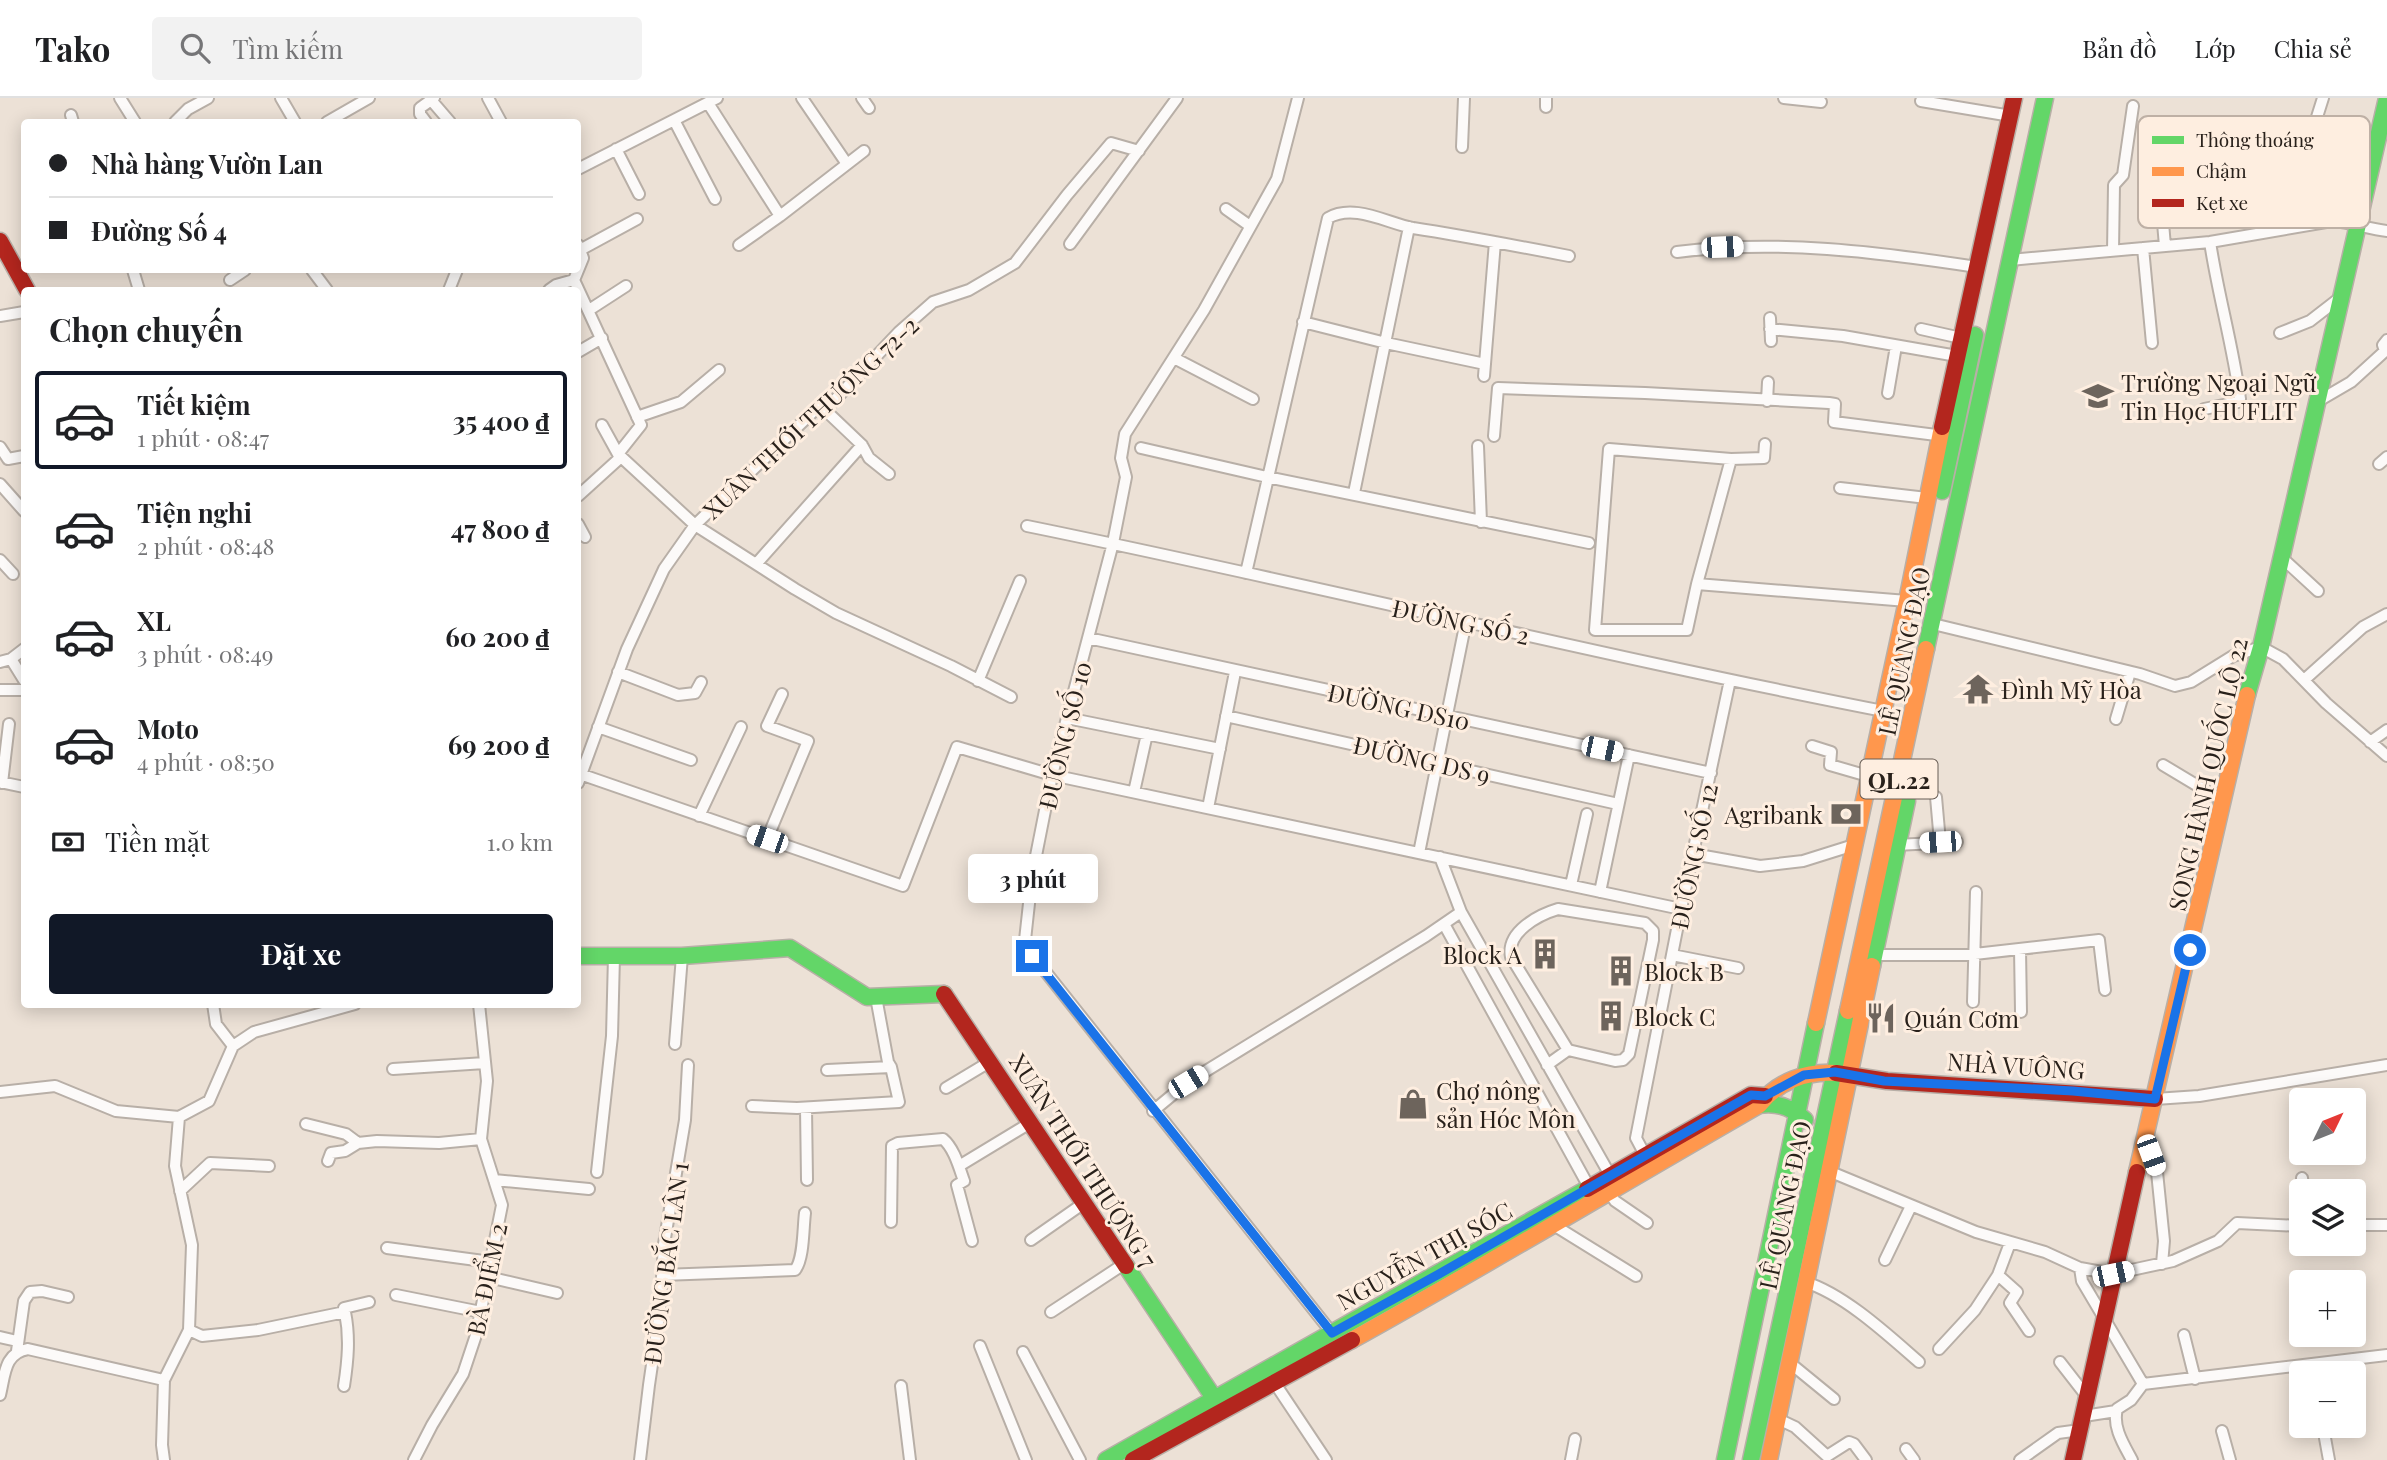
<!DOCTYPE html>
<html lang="vi">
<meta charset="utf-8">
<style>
body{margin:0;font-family:"Playfair Display",serif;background:#f2f2f2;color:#202124;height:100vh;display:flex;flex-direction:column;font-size:26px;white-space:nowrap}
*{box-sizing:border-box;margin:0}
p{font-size:23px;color:#757577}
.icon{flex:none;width:38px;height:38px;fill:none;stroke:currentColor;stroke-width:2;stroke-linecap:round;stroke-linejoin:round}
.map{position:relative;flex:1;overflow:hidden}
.details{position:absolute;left:21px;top:189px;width:560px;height:721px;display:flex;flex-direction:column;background:#fff;border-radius:7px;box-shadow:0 4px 18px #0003}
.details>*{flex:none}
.top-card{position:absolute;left:21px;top:21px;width:560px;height:154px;border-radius:7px;box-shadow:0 4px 18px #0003;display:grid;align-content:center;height:154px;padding:0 28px;background:#fff}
.needle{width:46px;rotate:47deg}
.buttons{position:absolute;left:2289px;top:990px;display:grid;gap:14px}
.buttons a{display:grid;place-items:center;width:77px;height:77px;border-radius:7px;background:#fff;box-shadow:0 4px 18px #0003;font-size:35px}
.end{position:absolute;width:32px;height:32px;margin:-16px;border:9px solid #1a73e8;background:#fff;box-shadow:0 0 0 4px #fff}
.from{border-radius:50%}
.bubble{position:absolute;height:49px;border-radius:7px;background:#fff;box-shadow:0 4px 18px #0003;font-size:23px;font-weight:700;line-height:49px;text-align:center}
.car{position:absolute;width:21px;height:42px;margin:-21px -10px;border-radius:9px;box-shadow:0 0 5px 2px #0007;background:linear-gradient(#fff 24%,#345 0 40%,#fff 0 76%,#345 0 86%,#fff 0)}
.top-card b{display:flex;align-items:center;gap:24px;height:66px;font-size:26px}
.top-card b+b{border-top:2px solid #e0e0e0}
.top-card i{width:18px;height:18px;background:#202124}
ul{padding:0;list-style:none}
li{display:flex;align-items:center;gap:21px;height:98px;margin:0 14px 10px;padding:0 14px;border:4px solid transparent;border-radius:7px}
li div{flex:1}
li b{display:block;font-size:26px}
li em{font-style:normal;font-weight:700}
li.on{border-color:#111827}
li>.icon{width:63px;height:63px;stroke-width:1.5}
h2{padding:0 28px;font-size:32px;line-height:84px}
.pay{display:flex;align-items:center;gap:18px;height:77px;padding:0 28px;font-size:26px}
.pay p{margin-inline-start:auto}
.button{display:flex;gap:14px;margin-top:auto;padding:14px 28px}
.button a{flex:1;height:80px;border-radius:7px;background:#111827;color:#fff;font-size:28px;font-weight:700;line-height:80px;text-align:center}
header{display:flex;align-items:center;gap:42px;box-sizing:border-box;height:98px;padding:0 35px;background:#fff;border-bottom:2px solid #e0e0e0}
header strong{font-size:33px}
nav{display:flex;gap:38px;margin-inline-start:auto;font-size:24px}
.search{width:490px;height:63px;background:#f2f2f2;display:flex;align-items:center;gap:18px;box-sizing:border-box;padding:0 24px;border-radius:7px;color:#757577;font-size:26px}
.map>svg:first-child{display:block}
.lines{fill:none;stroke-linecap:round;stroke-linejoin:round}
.street-casing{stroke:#b8afa7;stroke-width:14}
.fast-casing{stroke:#b8afa7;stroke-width:19}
.slow-casing{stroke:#b8afa7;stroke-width:19}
.jam-casing{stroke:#b8afa7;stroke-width:19}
.street{stroke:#fcfaf9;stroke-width:10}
.fast{stroke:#63d668;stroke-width:16}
.slow{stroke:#ff974d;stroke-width:16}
.jam{stroke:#b3261e;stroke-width:16}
.route{stroke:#1a73e8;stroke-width:9}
.labels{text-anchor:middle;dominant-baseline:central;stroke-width:6;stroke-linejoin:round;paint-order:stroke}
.shield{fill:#feeee0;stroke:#695e56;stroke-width:2}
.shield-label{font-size:23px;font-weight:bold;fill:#29211b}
.poi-label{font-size:24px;fill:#29211b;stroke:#feeee0;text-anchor:start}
.street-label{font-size:24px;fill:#29211b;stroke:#feeee0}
.key{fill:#feeee0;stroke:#beb0a5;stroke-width:2}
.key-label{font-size:19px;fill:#29211b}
</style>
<header>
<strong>Tako</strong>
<div class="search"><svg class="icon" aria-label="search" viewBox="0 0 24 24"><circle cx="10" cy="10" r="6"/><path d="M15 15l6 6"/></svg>Tìm kiếm</div>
<nav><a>Bản đồ</a><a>Lớp</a><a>Chia sẻ</a></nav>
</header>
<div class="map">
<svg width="2387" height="1362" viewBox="0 0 2387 1362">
<rect width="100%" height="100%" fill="#ece1d6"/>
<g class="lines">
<g class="street-casing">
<path id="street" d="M120 0 135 24
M281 0 295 24
M488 0 501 24
M802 0 847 66
M862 0 869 10
M1298 0 1277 81 1204 212 1125 336 1121 360 1126 379 1113 445 1052 677 1032 778 1025 842 1033 858 1332 1235
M1546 0V9
M1784 0 1821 4
M2323 0 2311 38 2316 58 2337 98 2347 124
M431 2 450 24
M1921 3 2011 18
M708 5 780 118 739 147
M71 17 73 24
M674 22 715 101
M175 24 188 11 208 0
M327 24 369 0
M426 24 420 16V10L434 0
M1462 49 1464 0
M616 51 639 96
M2152 62 2161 102 2165 148
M578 71 717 0
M1226 111 1250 128
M780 118 864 53
M1070 146 1177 0
M578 147 583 160 574 182 641 327 618 356 695 427 795 491 836 515 951 568 1011 599
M2143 150 2152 245
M580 152 637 121
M2113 153 2114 87 2123 77 2133 8
M1677 154C1777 141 1878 154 1977 169
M2010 162 2210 144 2332 123C2351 124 2368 131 2387 133
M133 172 139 192
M312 172 327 192
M230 182 245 172
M449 192 457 172
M549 192 556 187 574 182
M589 212 626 188
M0 218 24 214
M1770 220 1771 243
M1303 224 1386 245 1485 266
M1770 231 1843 238 1957 258
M1921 231 1961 240
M2280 235 2310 223 2341 199
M578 254 602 240
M1174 260 1253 301
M1484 278 1495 144
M1888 295 1896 248
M1767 303 1768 284
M2315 305 2351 284 2385 253 2383 247 2387 242
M822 309 862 347 869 360 889 376
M2204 311 2238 304 2240 301C2233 248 2218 197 2210 144
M637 319 681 304 719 272
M602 327 618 356
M1494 338 1498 290 1645 295 1829 305 1835 306 1834 324 1944 338
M1478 348 1481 424
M0 349 8 361 24 358
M1141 350 1267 379 1589 445
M1731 361 1697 486 1687 532H1595L1609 351 1731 361 1764 360 1765 346
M2379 366 2387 359
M0 386 24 413
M1840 390 1927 400
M1354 395 1409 129
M578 398 621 359
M578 426 585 439
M1027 428C1317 487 1604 559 1894 615
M2281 459 2318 493
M0 462 13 476
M757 465 862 347
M1246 475 1328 120C1354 105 1387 125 1413 130 1465 138 1517 148 1569 158
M1697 486 1907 503
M1933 526 2140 576 2175 588 2191 584 2233 558 2261 549 2283 561 2326 605 2387 658
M1088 540 1711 675
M11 561 24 582
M0 564 11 561 24 551
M618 574 678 597 695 595 701 584
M2304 582 2363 529 2387 516
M978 583 1020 483
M0 592H24
M1226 618 1618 706
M1067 620 1220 651
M2116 621 2130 574
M598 629 691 662
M2370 644 2387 632
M1812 648 1831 654 1830 667 1868 678
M2163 667 2223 703
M580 676 903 788 957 649 1052 677 1681 811
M0 684 24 689
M2 685 9 626
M578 685 627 551 664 471 695 427 815 312 833 304 899 234 933 204 969 192 1015 165 1067 97 1111 45 1139 53
M1134 694 1147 636
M1936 699 1940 744
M1208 710 1235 574
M699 718 741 629
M767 741 808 643 767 628 782 596
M1895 747 1957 744
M1419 755 1466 523
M1693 756 1760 768 1803 763 1854 747
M1440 759 1461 814 1610 1077
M1571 787 1587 716
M1600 794 1629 657
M1558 811 1645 825 1653 833V842L1629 956 1623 962 1615 963 1568 952 1511 859C1506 834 1538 817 1558 811Z
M1444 826 1589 1089
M2020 851 2021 914
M1672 857 1738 870
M1871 857H1966L2099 842 2105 892
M1973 904 1976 794
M213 906 216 926 233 948
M675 946 682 858
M1547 967 1568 952
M393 971 485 965
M827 972 891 969
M946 990 991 963
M0 994 55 988 116 1013 179 1019
M2155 1001 2199 998 2387 967
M752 1008 797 1010 899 1004 891 969 888 964 876 899
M806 1010 807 1082
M1153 1013 1188 984 1426 838 1461 814
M179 1019 209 1003 233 948 254 934 355 906
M306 1026 346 1036 358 1045
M2145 1041 2157 1074 2164 1143 2162 1166
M1645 1057 1636 1040 1681 811 1730 582
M328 1063 331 1055 345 1053 358 1045 377 1043 439 1045 481 1041
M959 1068 1030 1025
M597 1074 612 938 614 858
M1831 1074 1976 1134 2045 1154 2080 1170 2082 1183 2143 1286
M2302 1080 2304 1094
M494 1082 589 1091
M180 1093 210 1065 269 1068
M1608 1093 1615 1103 1647 1125
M891 1124 892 1048 898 1045 943 1041C954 1050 959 1069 964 1083L957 1087 972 1143
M1552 1126 1636 1178
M2354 1127H2387
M1031 1142 1084 1105
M2010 1145 1998 1177 2017 1194 2010 1205 2029 1233
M387 1150 491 1164
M1885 1162 1911 1108
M2080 1170 2113 1176 2173 1163 2218 1143 2237 1125 2301 1128
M662 1177 795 1172C804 1161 803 1130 805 1115
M488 1179 557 1195
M1805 1184C1844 1196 1888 1237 1919 1264
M396 1197 481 1214
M345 1214 344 1210 369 1204
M1051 1214 1124 1166
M189 1232 202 1238 258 1232 345 1214C350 1239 348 1262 344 1288
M2184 1237 2195 1281
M0 1239 17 1243
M980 1248 1026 1362
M1939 1251 1975 1212 1998 1177
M17 1253 24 1203 30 1194 42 1193 68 1199
M1023 1254 1080 1362
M2060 1264 2088 1300
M1790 1265 1834 1301
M1274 1284 1326 1362
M2143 1286 2387 1257
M901 1288 910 1362
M0 1297C5 1277 4 1255 28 1251L164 1282
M2084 1318 2116 1313
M1778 1321 1795 1329 1827 1358 1849 1344 1854 1346 1866 1362
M2222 1333 2230 1362
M2325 1340 2329 1362
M1906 1351 1914 1362
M164 1362 162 1347 164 1282 189 1232 192 1147 175 1068 179 1019
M414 1362 432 1327 463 1276 476 1237 502 1107 481 1041 487 983 479 906
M640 1362 649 1287 660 1212 664 1146 685 1022 688 967
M1571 1362 1575 1341
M2020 1362 2058 1335 2080 1332
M2132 1362C2124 1347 2112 1329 2117 1311L2131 1302 2143 1286"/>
</g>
<g class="fast-casing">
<path id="fast" d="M1942 393 1975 237
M1926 551 2045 0
M2247 597 2261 549 2387 0
M578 858H682L790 850 867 899 944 896
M1872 868 1907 703
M1759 1007C1777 1004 1792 1009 1805 1022
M1126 1168 1222 1312
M1106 1362 1587 1091
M1725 1362 1816 925
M1751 1362 1848 913"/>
</g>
<g class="slow-casing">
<path id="slow" d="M1848 913 1926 551
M1816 925 1907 503 1942 329
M2137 1074 2247 597
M1352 1242C1489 1166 1623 1085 1759 1007 1778 983 1806 973 1836 975
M1769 1362 1872 868"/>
</g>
<g class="jam-casing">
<path id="jam" d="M0 143 27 192
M1942 329 2014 0
M944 896 1126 1168
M1836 975 1887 983 2155 1001
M1587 1091 1751 997 1765 998
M1133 1362 1352 1242
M2073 1362 2137 1074"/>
</g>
<use href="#street" class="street"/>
<use href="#fast" class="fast"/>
<use href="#slow" class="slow"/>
<use href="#jam" class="jam"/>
</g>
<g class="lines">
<path class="route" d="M1032 858 1332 1235 1439 1176 1751 997 1765 998 1804 977 1835 974 1884 983 2073 993 2155 1001 2190 852"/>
</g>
<defs>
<g id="school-bare" transform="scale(2.415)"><path d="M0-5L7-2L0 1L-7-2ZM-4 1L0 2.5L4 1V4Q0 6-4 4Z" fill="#6d645c" stroke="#feeee0" stroke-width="2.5" paint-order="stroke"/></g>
<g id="temple-bare" transform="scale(2.415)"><path d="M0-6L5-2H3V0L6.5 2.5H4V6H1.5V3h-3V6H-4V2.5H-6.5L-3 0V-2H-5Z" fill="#6d645c" stroke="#feeee0" stroke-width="2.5" paint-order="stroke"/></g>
<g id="bank-bare" transform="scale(2.415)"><path d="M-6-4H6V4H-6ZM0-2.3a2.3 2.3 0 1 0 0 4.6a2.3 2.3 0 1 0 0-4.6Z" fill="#6d645c" stroke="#feeee0" stroke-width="2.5" paint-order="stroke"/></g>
<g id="building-bare" transform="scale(2.415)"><path d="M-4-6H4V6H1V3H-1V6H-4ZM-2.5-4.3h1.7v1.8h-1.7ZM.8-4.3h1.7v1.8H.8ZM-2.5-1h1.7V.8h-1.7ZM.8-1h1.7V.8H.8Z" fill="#6d645c" stroke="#feeee0" stroke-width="2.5" paint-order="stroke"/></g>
<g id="restaurant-bare" transform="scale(2.415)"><path d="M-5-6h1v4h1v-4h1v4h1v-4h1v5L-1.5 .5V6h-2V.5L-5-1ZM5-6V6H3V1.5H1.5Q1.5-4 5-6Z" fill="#6d645c" stroke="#feeee0" stroke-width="2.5" paint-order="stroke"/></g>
<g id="shop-bare" transform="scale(2.415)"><path d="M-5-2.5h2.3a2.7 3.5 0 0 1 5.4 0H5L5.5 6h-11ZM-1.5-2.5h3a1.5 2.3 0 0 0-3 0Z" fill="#6d645c" stroke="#feeee0" stroke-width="2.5" paint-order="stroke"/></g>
</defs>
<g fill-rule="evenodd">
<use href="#school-bare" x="2098" y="298"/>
<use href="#temple-bare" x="1978" y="591"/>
<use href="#bank-bare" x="1846" y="716"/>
<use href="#building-bare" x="1545" y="856"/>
<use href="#building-bare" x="1621" y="873"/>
<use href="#building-bare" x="1611" y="918"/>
<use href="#restaurant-bare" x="1881" y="920"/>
<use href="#shop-bare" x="1413" y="1006"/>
</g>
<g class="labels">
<rect class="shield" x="1860.5" y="661.5" width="77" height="39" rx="5"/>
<g class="shield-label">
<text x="1899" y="681">QL.22</text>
</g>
<g class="poi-label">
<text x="2121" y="284">Trường Ngoại Ngữ<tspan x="2121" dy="28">Tin Học HUFLIT</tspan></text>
<text x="2001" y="591">Đình Mỹ Hòa</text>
<text x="1823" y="716" text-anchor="end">Agribank</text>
<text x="1522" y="856" text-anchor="end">Block A</text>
<text x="1644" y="873">Block B</text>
<text x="1634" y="918">Block C</text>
<text x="1904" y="920">Quán Cơm</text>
<text x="1436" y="992">Chợ nông<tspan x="1436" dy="28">sản Hóc Môn</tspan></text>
</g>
<g class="street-label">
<text transform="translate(810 319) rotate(-43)">XUÂN THỚI THƯỢNG 72-2</text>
<text transform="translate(1461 523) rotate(12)">ĐƯỜNG SỐ 2</text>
<text transform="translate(1903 553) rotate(-78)">LÊ QUANG ĐẠO</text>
<text transform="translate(1399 608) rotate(12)">ĐƯỜNG DS10</text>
<text transform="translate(1064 637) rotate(-76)">ĐƯỜNG SỐ 10</text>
<text transform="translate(1422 661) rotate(13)">ĐƯỜNG DS 9</text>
<text transform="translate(2207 676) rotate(-77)">SONG HÀNH QUỐC LỘ 22</text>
<text transform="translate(1693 758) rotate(-78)">ĐƯỜNG SỐ 12</text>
<text transform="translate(2016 967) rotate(4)">NHÀ VUÔNG</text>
<text transform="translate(1084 1062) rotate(57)">XUÂN THỚI THƯỢNG 7</text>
<text transform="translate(1784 1107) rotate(-78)">LÊ QUANG ĐẠO</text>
<text transform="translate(1424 1157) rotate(-29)">NGUYỄN THỊ SÓC</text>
<text transform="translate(665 1165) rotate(-82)">ĐƯỜNG BẮC LÂN 1</text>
<text transform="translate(486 1181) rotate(-78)">BÀ ĐIỂM 2</text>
</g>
</g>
<rect x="2138" y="18" width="232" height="112" rx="10" class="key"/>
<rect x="2152" y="38" width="32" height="8" fill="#63d668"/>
<rect x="2152" y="69" width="32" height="9" fill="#ff974d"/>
<rect x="2152" y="101" width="32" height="8" fill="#b3261e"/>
<g class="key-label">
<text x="2196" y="49">Thông thoáng</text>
<text x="2196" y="80">Chậm</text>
<text x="2196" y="112">Kẹt xe</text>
</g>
</svg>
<div class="buttons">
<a><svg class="needle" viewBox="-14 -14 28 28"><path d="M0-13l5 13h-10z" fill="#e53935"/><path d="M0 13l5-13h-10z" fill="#757577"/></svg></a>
<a><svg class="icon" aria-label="layers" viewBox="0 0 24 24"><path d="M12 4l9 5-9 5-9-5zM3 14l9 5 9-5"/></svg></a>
<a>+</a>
<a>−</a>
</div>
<i class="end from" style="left:2190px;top:852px"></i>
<i class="end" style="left:1032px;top:858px"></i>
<div class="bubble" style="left:968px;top:756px;width:130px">3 phút</div>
<i class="car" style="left:1722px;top:149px;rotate:88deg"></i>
<i class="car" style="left:1602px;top:651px;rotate:102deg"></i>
<i class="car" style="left:767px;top:741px;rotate:289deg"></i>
<i class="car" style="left:1940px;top:744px;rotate:267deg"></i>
<i class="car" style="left:1188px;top:984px;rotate:59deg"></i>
<i class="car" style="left:2151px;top:1057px;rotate:160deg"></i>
<i class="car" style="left:2113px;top:1176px;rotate:78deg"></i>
<div class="top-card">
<b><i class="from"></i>Nhà hàng Vườn Lan</b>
<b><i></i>Đường Số 4</b>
</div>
<section class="details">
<h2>Chọn chuyến</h2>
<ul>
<li class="on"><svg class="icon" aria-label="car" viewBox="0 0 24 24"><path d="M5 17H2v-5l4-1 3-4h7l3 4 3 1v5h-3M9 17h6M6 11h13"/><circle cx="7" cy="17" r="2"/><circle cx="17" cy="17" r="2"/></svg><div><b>Tiết kiệm</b><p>1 phút · 08:47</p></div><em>35 400 ₫</em></li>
<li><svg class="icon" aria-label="car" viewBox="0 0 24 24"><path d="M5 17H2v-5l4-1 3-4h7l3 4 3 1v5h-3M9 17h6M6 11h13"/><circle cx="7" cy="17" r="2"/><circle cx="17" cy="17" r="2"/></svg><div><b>Tiện nghi</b><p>2 phút · 08:48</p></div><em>47 800 ₫</em></li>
<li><svg class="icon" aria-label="car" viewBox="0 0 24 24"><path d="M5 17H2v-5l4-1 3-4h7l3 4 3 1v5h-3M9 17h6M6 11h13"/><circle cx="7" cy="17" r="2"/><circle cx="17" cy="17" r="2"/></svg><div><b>XL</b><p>3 phút · 08:49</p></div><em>60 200 ₫</em></li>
<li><svg class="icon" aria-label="car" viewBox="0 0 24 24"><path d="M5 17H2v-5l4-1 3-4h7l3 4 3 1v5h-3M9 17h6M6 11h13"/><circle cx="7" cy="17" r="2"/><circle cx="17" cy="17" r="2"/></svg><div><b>Moto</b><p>4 phút · 08:50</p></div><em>69 200 ₫</em></li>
</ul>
<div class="pay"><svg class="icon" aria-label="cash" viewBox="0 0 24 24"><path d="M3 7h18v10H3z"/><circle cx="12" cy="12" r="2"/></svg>Tiền mặt<p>1.0 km</p></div>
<div class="button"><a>Đặt xe</a></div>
</section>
</div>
